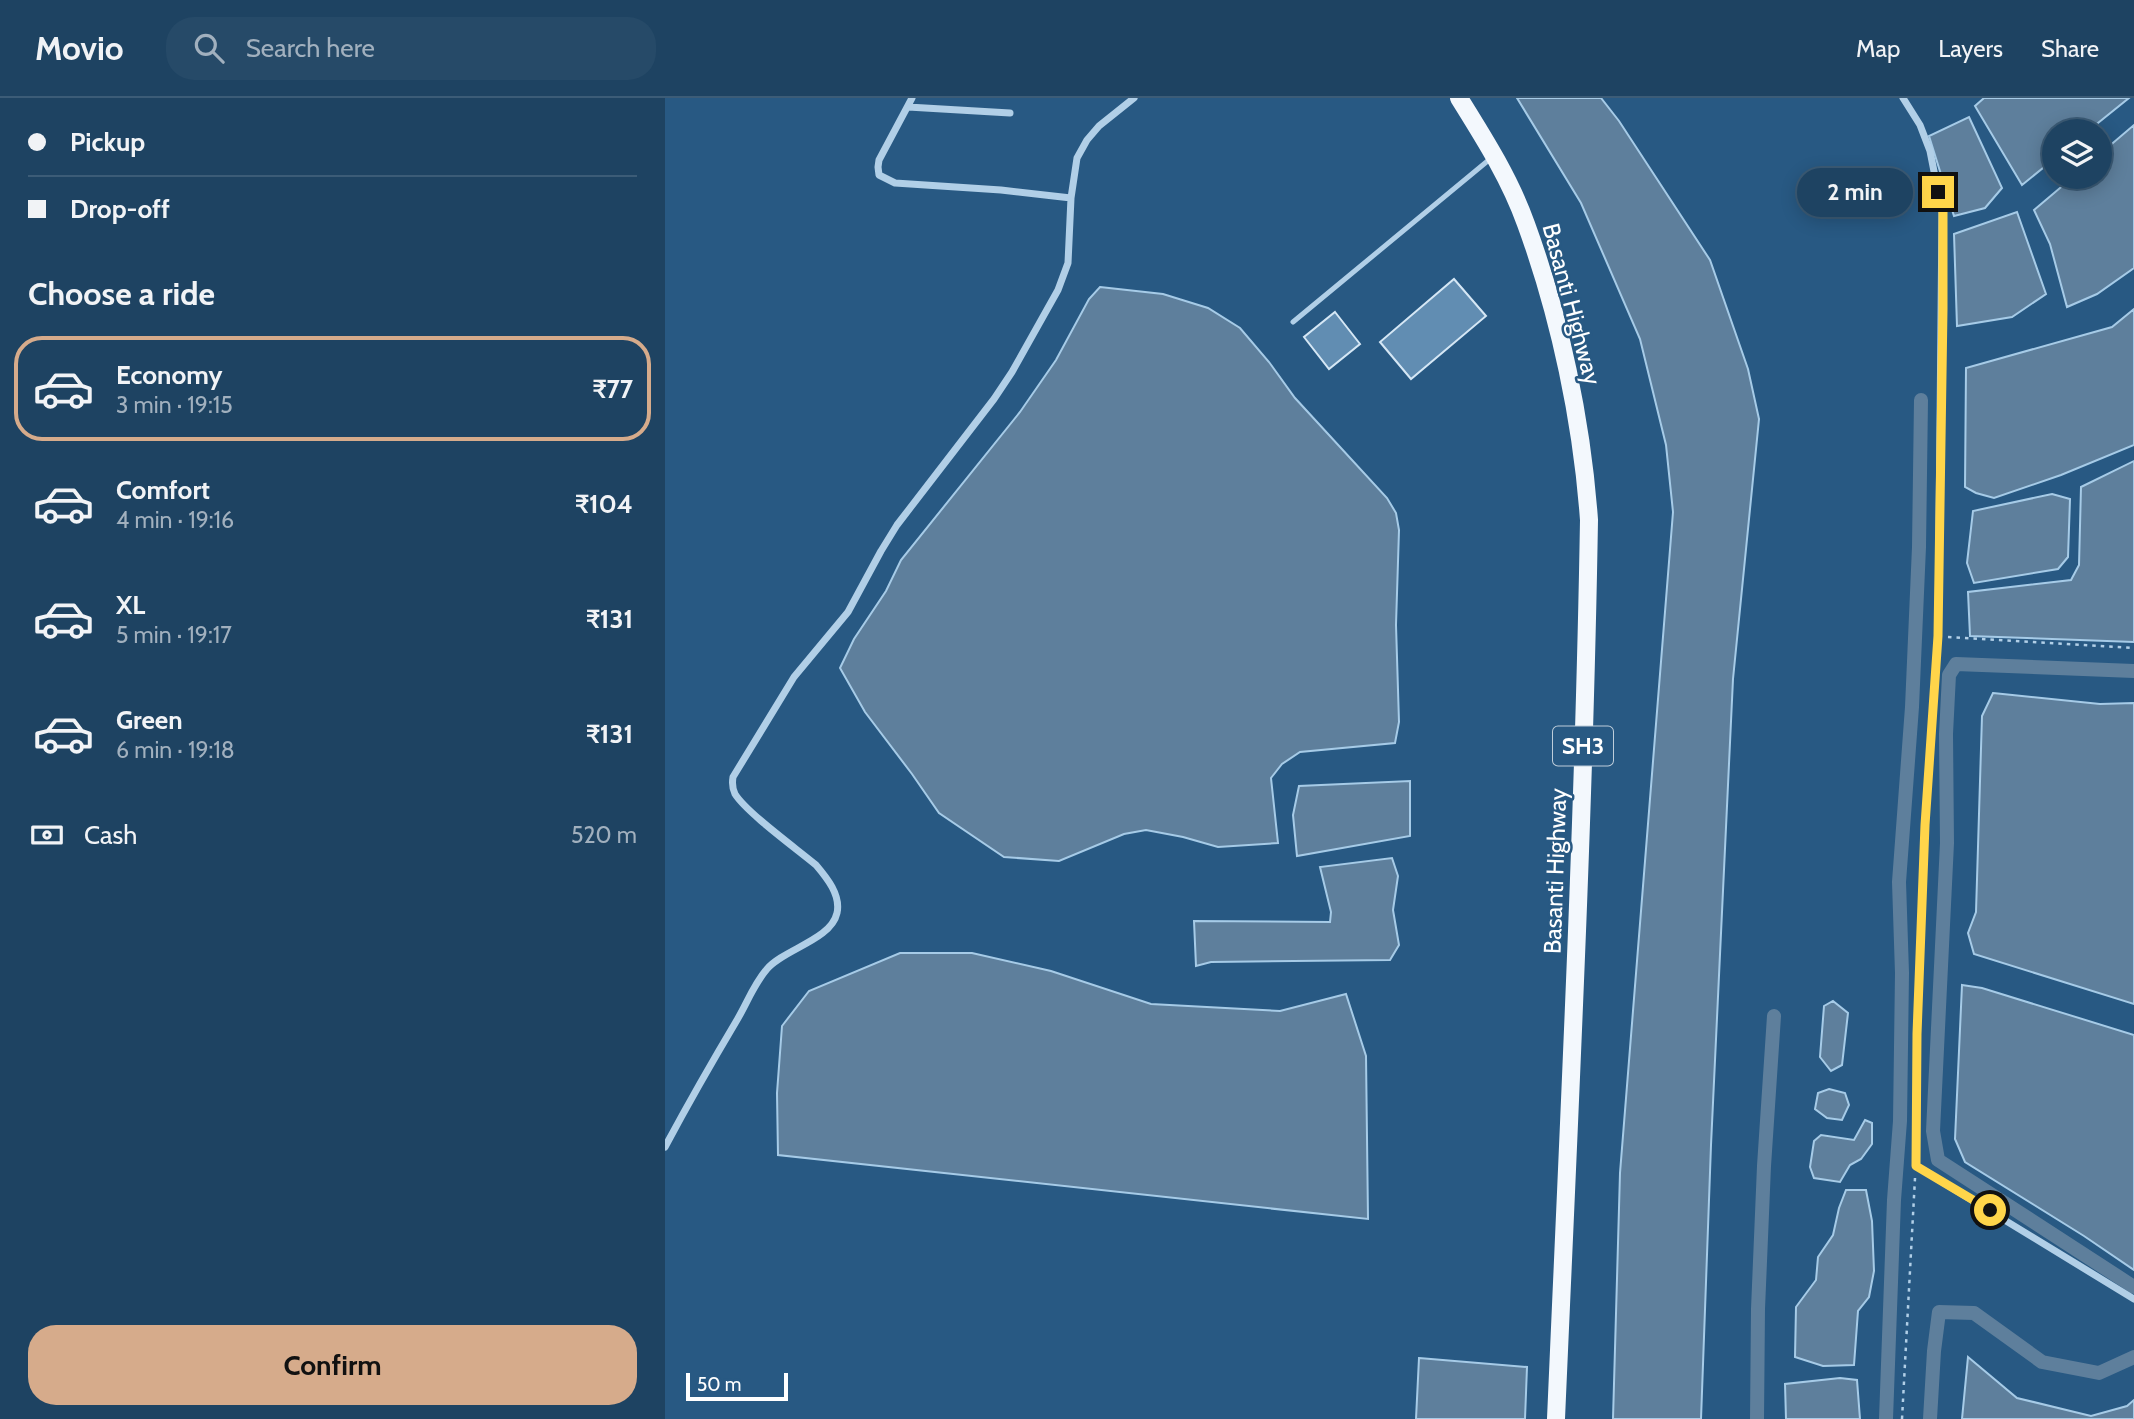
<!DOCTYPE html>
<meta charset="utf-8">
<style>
body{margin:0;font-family:Cabin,sans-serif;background:#264a68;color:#f1f3f6;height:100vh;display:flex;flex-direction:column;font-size:26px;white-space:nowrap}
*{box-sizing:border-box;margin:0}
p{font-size:23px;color:#a1b0be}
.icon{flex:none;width:38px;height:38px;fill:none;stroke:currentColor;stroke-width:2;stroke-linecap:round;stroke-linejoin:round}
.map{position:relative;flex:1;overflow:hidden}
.details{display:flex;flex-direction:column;background:#1e4362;width:665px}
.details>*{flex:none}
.banner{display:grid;align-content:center;height:154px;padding:0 28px;background:#1e4362}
.fabs{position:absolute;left:1377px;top:21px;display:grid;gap:14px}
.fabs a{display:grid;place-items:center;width:70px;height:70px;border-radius:50%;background:#1e4362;box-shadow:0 4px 18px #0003,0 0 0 2px #3c5c77;font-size:35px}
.scale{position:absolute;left:21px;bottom:18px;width:102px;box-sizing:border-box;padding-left:7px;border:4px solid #fff;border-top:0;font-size:19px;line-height:24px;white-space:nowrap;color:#fff;-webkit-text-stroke:5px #285983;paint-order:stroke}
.end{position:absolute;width:32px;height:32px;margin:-16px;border:9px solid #ffd54a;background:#111;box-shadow:0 0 0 4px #111}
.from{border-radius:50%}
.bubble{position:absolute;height:49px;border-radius:24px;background:#1e4362;box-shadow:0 4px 18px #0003,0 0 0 2px #3c5c77;font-size:23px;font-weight:700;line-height:49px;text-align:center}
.banner b{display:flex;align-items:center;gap:24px;height:66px;font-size:26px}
.banner b+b{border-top:2px solid #3c5c77}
.banner i{width:18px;height:18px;background:#f1f3f6}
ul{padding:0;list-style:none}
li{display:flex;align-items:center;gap:21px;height:105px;margin:0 14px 10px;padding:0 14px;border:4px solid transparent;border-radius:28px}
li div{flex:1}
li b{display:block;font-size:26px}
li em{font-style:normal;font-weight:700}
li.active{border-color:#d6ab8b}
li>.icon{width:63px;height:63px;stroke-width:1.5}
h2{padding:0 28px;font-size:32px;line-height:84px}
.pay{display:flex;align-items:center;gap:18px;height:77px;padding:0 28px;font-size:26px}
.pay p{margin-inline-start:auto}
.button{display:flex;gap:14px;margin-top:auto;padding:14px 28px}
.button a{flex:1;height:80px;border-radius:28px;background:#d6ab8b;color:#111;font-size:28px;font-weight:700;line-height:80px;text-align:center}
header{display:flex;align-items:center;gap:42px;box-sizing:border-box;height:98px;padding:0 35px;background:#1e4362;border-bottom:2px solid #3c5c77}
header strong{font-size:33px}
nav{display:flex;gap:38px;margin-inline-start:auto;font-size:24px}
.search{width:490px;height:63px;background:#264a68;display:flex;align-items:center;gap:18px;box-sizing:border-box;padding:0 24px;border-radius:28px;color:#a1b0be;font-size:26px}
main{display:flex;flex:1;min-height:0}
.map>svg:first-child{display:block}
.water{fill:#5e7f9c;stroke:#a6cbe7;stroke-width:2}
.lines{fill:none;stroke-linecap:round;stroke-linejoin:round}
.canal{stroke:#5e7f9c;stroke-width:14}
.building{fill:#618db2;stroke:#d5e7f5;stroke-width:2}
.path{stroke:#b1cfe7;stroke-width:2.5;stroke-dasharray:3.5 5;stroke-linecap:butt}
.lane{stroke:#b1cfe7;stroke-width:5}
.street{stroke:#b1cfe7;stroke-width:7}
.primary{stroke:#f3f8fd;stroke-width:18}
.route{stroke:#ffd54a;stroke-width:9}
.labels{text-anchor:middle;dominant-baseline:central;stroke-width:5;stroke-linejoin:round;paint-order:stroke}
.shield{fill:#285983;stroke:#becdda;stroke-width:2}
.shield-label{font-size:23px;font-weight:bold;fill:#fff}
.street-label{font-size:24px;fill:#fff;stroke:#285983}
</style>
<header>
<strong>Movio</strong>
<div class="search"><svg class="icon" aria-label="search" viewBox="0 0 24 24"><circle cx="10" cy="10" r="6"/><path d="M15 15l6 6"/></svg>Search here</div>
<nav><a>Map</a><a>Layers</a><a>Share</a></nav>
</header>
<main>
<section class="details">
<div class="banner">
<b><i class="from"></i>Pickup</b>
<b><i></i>Drop-off</b>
</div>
<h2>Choose a ride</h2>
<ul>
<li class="active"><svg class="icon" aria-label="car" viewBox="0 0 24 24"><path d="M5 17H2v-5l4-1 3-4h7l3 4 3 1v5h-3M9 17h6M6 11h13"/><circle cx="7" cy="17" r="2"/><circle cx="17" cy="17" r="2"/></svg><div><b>Economy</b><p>3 min · 19:15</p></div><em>₹77</em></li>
<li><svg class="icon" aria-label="car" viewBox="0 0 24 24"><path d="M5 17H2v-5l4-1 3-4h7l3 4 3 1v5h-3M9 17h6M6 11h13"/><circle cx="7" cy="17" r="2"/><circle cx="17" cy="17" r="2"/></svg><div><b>Comfort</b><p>4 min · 19:16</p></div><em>₹104</em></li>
<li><svg class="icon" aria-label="car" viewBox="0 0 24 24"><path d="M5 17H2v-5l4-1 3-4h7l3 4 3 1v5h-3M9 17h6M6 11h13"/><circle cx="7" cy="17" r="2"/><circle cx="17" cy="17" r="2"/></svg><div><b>XL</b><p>5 min · 19:17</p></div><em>₹131</em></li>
<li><svg class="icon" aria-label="car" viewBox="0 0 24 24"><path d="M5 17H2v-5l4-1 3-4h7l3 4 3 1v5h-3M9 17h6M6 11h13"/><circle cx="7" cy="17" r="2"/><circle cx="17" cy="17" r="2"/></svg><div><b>Green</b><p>6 min · 19:18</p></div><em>₹131</em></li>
</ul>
<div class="pay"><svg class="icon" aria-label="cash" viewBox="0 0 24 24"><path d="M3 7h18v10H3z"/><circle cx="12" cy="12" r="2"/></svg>Cash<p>520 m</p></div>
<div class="button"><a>Confirm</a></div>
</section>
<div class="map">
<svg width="1469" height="1321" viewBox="0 0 1469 1321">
<rect width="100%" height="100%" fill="#285983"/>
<path class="water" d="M852 0H936L954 23 1045 162 1083 271 1094 321 1068 581 1046 1047 1036 1321H948L955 1075 1008 414 1001 347 975 241 916 105Z
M1319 0H1464L1423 33H1390L1389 61 1357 87 1310 8Z
M1304 19 1337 90 1320 110 1289 118 1264 38Z
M1469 27V170L1432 196 1402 209 1385 146 1369 112 1408 79H1435V56Z
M1352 114 1381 196 1347 219 1292 228 1289 136Z
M435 189 498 196 543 210 575 230 604 264 630 300 722 400 731 415 734 432 731 527 734 624 730 645 635 654 617 666 606 680 613 745 553 749 518 739 481 732 459 736 394 763 339 759 274 715 247 676 200 614 175 570 189 541 221 493 236 462 355 314 391 262 424 201Z
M1469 211V347L1396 377 1329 400 1311 395 1300 389 1301 270 1447 229Z
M1469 363V544L1305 538 1303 494 1406 482 1414 467 1416 389Z
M1387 396 1405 401 1403 459 1393 471 1309 485 1302 465 1308 413Z
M1328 595 1435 606 1469 605V906L1309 856 1303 835 1311 814 1317 618Z
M745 683V738L632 758 628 717 634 688Z
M727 760 733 778 728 812 734 847 725 862 546 864 531 868 529 823 665 824 666 814 655 769Z
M235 855H307L386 873 486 906 615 913 681 896 701 958 703 1121 113 1057 112 995 117 928 144 893Z
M1297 887 1317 890 1469 937V1172L1419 1138 1300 1064 1290 1041Z
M1168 903 1183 915 1177 967 1166 973 1155 959 1159 908Z
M1164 991 1180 995 1184 1007 1177 1022 1162 1020 1150 1011 1153 995Z
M1200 1022 1207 1025V1046L1196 1061 1185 1067 1175 1084 1149 1080 1145 1069 1149 1043 1156 1037 1189 1042Z
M1181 1092H1201L1207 1123 1209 1173 1204 1199 1193 1213 1189 1267 1158 1268 1130 1259 1131 1209 1151 1182 1153 1159 1168 1137 1174 1110Z
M1303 1259 1352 1300 1426 1318 1462 1308 1469 1302V1321H1297Z
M754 1260 862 1269 860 1321H751Z
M1175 1280 1192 1282 1195 1321H1121L1120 1286Z"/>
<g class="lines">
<path class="canal" d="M1469 573 1291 566 1284 577 1281 636 1282 745 1268 1033 1273 1062 1469 1189
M1092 1321 1093 1211 1099 1068 1109 918
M1221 1321 1229 1102 1235 1023 1237 875 1234 784 1247 609 1254 449 1256 302
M1265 1321 1269 1253 1274 1214 1309 1215 1377 1264 1434 1275 1469 1259"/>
</g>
<path class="building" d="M789 181 821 218 746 281 715 244Z
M670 214 695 246 664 271 639 239Z"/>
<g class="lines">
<path class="path" d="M1283 539 1469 550
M1237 1321 1250 1080"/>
<path class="lane" d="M628 224 825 61"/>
<path class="street" d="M247 0 214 62 213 69 214 77 230 85 336 92 406 100
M1238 0 1255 27 1265 53 1277 114 1273 538 1260 727 1252 936 1251 1068 1469 1201
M243 9 345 15
M0 1049C23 1006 47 964 72 922 82 905 89 886 102 871 119 851 166 842 172 815 176 797 162 780 151 767 132 751 82 715 70 696 67 690 67 685 68 679L129 579 183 514 216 453 232 427 329 301 347 274 393 192 403 165 406 100 412 60 422 42 434 28 469 0"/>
<path class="primary" d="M794 0C819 40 845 81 861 126 895 219 917 324 924 422 919 722 904 1021 891 1321"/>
</g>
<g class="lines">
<path class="route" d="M1273 94 1278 114V211L1273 538 1260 727 1252 936 1251 1068 1325 1112"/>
</g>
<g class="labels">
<rect class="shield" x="888" y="628.5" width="60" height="39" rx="5"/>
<g class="shield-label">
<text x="918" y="648">SH3</text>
</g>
<g class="street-label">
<text transform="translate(907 206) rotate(75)">Basanti Highway</text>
<text transform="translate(890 773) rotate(-88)">Basanti Highway</text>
</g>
</g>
</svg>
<div class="fabs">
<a><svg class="icon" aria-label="layers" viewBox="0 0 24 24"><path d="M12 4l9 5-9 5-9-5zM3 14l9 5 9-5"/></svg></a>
</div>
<div class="scale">50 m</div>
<i class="end from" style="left:1325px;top:1112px"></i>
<i class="end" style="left:1273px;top:94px"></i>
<div class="bubble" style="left:1132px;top:70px;width:116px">2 min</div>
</div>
</main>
